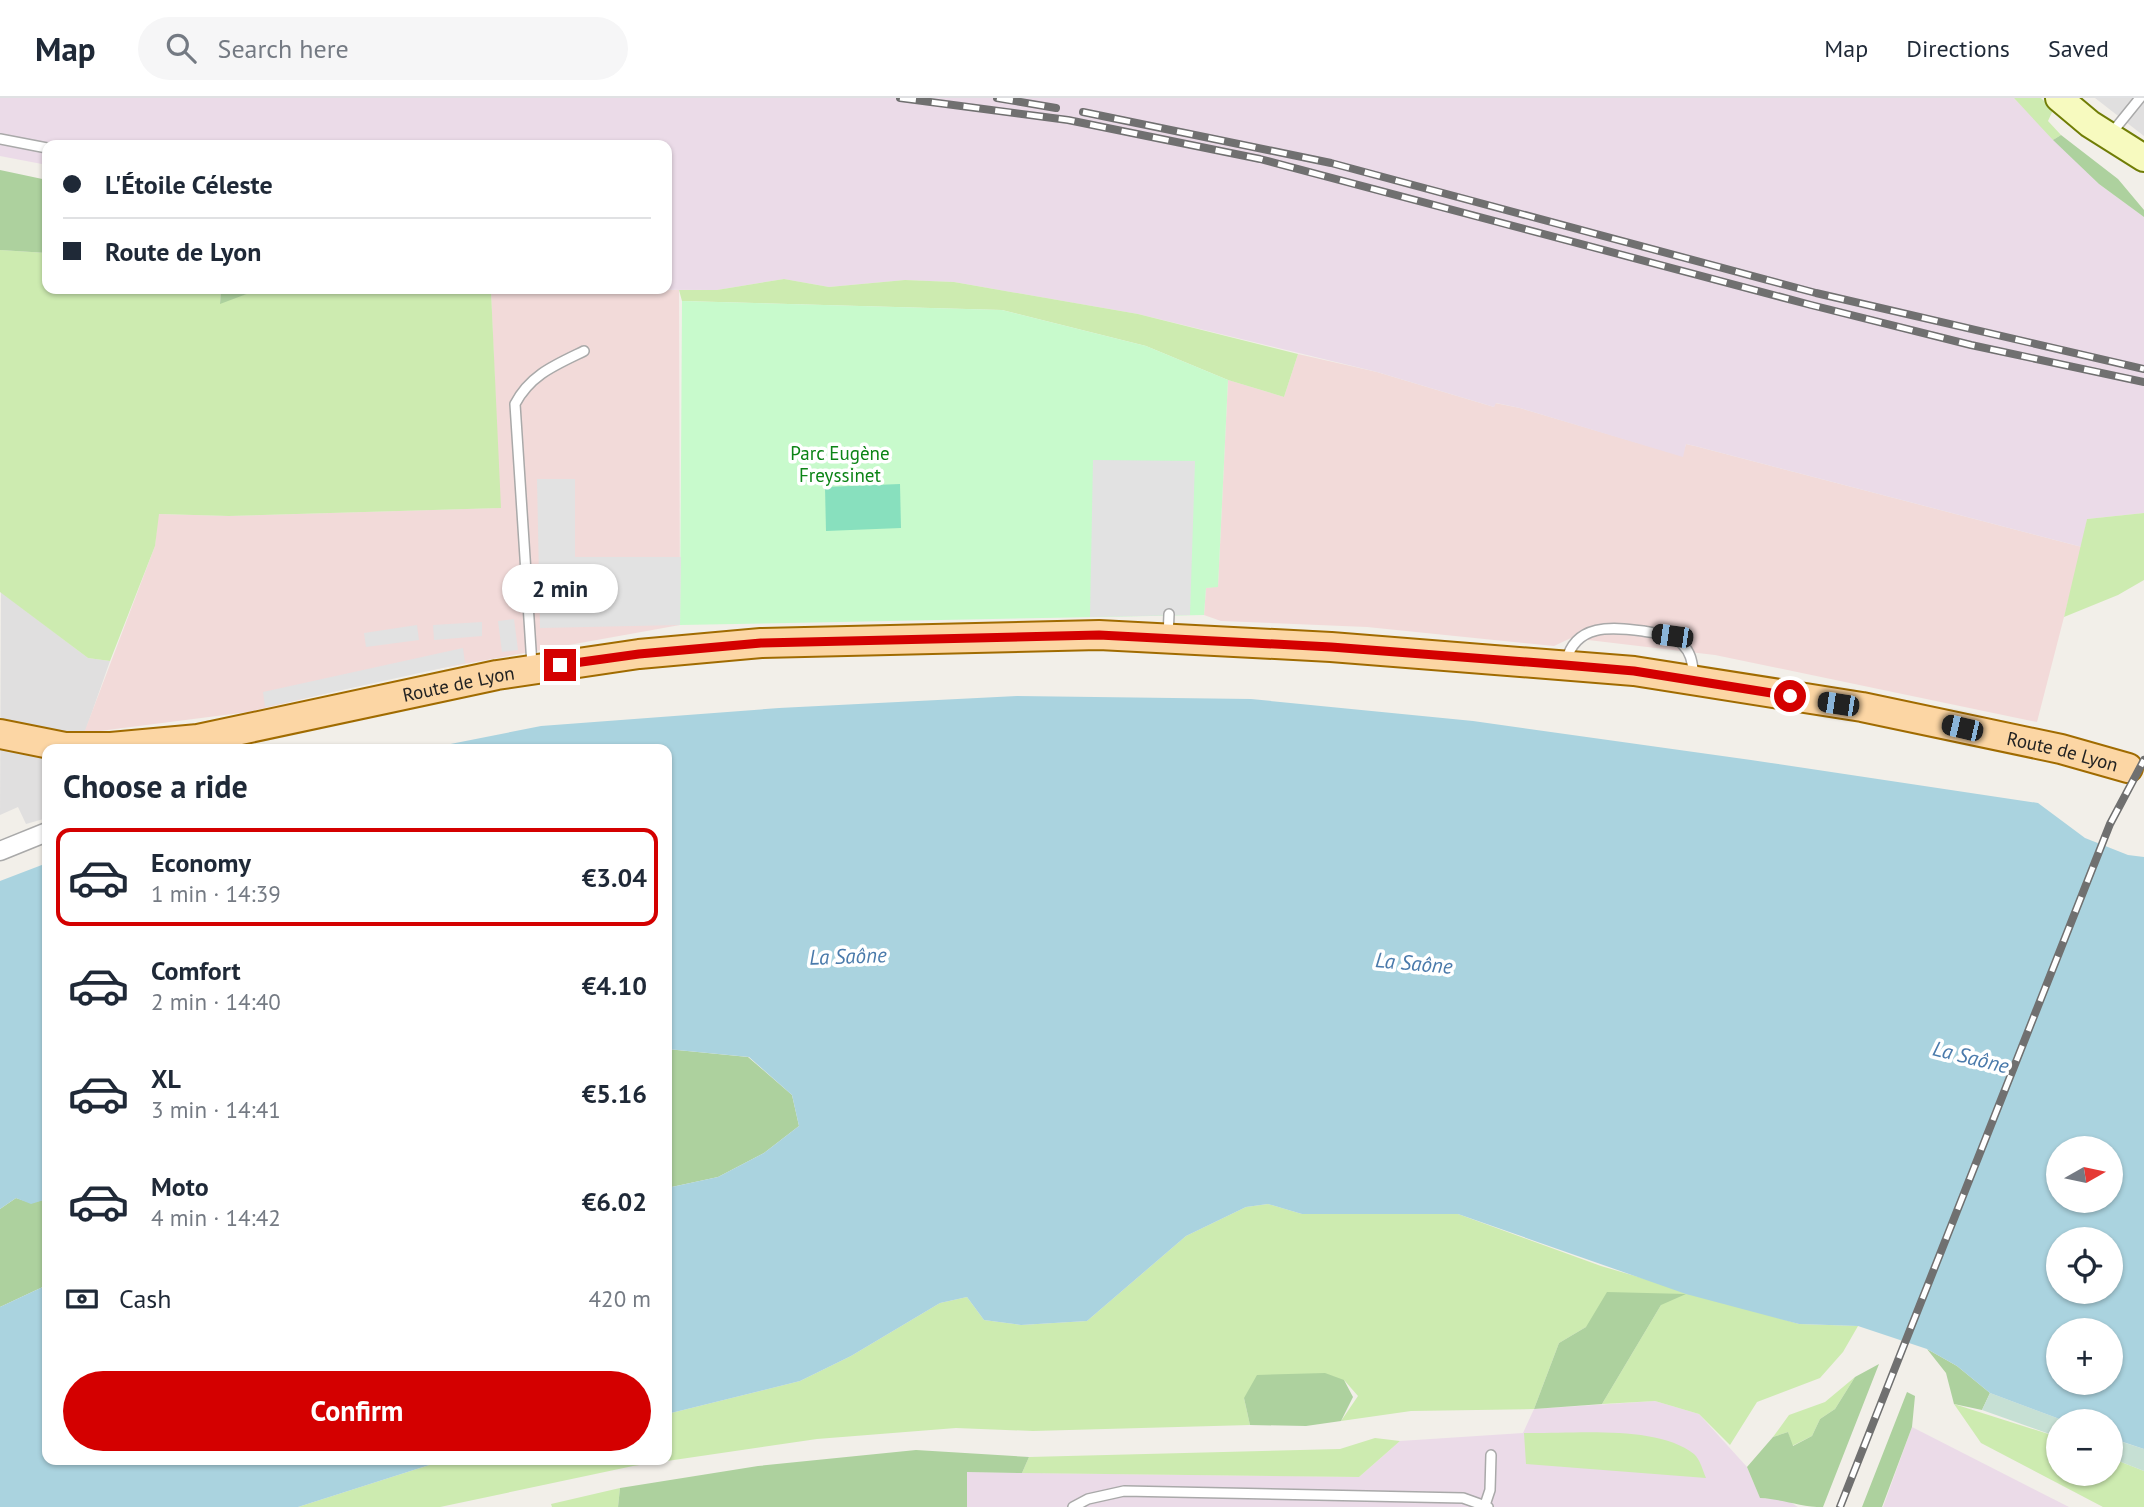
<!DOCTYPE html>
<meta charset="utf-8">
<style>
body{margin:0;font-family:"PT Sans",sans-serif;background:#f6f6f7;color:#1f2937;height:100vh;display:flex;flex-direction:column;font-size:26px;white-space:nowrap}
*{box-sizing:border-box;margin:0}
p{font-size:23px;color:#747a83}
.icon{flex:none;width:38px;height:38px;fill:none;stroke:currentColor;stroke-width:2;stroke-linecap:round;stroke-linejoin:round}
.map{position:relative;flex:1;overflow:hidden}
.panel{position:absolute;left:42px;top:646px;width:630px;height:721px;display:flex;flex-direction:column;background:#fff;border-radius:14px;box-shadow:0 2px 5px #0004}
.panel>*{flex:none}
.guide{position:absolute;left:42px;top:42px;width:630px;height:154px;border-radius:14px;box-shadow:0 2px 5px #0004;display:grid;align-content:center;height:154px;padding:0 21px;background:#fff}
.needle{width:46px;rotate:81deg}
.tools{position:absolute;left:2046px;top:1038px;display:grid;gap:14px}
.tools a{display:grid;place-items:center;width:77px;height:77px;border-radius:50%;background:#fff;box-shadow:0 2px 5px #0004;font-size:35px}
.end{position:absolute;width:32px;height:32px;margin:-16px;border:9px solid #d40000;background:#fff;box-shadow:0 0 0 4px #fff}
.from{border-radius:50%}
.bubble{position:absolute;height:49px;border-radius:24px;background:#fff;box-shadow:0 2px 5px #0004;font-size:23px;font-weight:700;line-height:49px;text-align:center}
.car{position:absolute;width:21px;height:42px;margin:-21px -10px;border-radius:9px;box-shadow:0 0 5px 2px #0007;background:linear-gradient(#222 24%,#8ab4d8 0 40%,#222 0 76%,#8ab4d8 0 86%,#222 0)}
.guide b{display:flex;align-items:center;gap:24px;height:66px;font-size:26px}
.guide b+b{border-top:2px solid #e0e1e3}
.guide i{width:18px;height:18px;background:#1f2937}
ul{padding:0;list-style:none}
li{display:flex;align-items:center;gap:21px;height:98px;margin:0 14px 10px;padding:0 7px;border:4px solid transparent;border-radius:14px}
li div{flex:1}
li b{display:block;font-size:26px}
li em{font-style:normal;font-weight:700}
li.active{border-color:#d40000}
li>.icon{width:63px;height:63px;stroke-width:1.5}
h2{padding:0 21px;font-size:32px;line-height:84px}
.pay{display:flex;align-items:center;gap:18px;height:77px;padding:0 21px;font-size:26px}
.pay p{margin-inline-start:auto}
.cta{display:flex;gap:14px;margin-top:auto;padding:14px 21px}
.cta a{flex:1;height:80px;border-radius:42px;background:#d40000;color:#fff;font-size:28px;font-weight:700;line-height:80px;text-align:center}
header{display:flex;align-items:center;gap:42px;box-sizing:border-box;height:98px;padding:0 35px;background:#fff;border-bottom:2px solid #e0e1e3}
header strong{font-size:33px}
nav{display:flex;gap:38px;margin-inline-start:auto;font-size:24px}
.search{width:490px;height:63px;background:#f6f6f7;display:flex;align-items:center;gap:18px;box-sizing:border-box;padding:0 24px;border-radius:38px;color:#747a83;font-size:26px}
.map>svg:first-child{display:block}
.residential{fill:#e0dfdf}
.commercial{fill:#f2dad9}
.industrial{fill:#ebdbe8}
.grass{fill:#cdebb0}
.forest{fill:#add19e}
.wetland{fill:#c6e0d4}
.park{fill:#c8facc}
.pitch{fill:#88e0be}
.parking{fill:#e2e2e2}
.water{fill:#aad3df;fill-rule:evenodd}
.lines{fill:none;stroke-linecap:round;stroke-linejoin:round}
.service-casing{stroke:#a9a9a9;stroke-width:12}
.minor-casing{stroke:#a9a9a9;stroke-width:21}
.secondary-casing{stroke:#707d05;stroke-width:30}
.primary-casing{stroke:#a06b00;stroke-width:32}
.service{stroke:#fff;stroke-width:9}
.minor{stroke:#fff;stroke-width:18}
.secondary{stroke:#f7fabf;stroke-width:26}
.primary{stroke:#fcd6a4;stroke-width:28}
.rail-casing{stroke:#707070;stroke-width:8}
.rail{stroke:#fff;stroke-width:5;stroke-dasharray:16;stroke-linecap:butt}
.route{stroke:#d40000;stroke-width:9}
.labels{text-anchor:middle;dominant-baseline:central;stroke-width:7;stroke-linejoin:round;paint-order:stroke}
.park-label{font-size:19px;fill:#0c8416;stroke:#fff}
.street-label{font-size:19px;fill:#222;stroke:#fff}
.water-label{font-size:21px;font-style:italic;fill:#4a7aab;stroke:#fff}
</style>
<header>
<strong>Map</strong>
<div class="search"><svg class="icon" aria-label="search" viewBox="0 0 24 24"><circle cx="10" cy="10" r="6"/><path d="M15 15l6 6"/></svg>Search here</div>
<nav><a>Map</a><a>Directions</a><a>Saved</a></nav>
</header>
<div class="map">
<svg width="2144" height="1409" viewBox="0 0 2144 1409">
<rect width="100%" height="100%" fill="#f2efe9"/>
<path class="residential" d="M2095 0H2144V38Z
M1 494 88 560 110 563 85 634H91L88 651H47V720L26 726 18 709 0 717Z"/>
<path class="commercial" d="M679 192 680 527 403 577 248 614 84 635 155 448 158 416 229 418 500 410 491 193Z
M1298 256 1377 274 1494 309 1495 305 1520 310 1682 358 1686 346 1695 348 2082 449 2037 624 1715 557 1571 540 1554 548 1367 529 1221 523 1204 517 1206 490 1218 488 1228 282 1284 299Z"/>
<path class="industrial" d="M0 0H2014L2099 86 2144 119V415L2087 421 2082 449 1695 348 1686 346 1683 359 1520 310 1496 305 1494 309 1377 274 1138 216 954 184 905 182 829 189 784 181 717 192 466 191H667V47H47V67L0 58Z
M1655 1303 1699 1316 1747 1369 1760 1400 1785 1401 1798 1409H967V1374L1359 1379 1400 1343 1523 1335 1534 1311Z
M1912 1329 2069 1409H1883Z"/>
<path class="grass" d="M2014 0H2041L2053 12 2048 23 2061 37 2053 42Z
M0 152 47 155V191H221L220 205 260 191 491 193 501 410 229 418 159 416 155 448 110 563 88 560 0 494Z
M784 181 829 189 905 182 954 184 1138 216 1298 256 1284 299 1228 282 1146 248 1002 212 682 203 679 192H717Z
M2144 415V482L2118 497 2064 519 2087 421Z
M1268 1106 1302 1116H1458L1601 1168 1799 1226 1858 1228 1843 1254 1820 1280 1757 1304 1730 1347 1699 1316 1655 1303 1602 1306 1661 1207 1586 1229 1559 1245 1534 1311 1411 1313 1341 1323 1358 1298 1344 1282 1244 1300 1250 1327 1033 1333 956 1330 817 1341 633 1368 440 1409H298L445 1362H667V1316L800 1283 851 1258 940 1205 967 1199 984 1222 1021 1227 1087 1223 1186 1138 1246 1109Z
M1855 1279 1835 1311 1820 1321 1812 1338 1792 1348 1788 1334 1773 1339 1789 1317 1825 1304Z
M1954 1306 2058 1339V1376H2110L2111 1360 2144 1373V1409H2103L1981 1345Z
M1524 1335C1570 1336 1657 1326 1694 1356 1700 1361 1703 1373 1706 1380L1526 1366Z
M1375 1340 1400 1343 1359 1379 1022 1375 1029 1359 1340 1351Z
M620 1390 618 1409H552L551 1406Z"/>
<path class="forest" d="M2061 37 2118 81 2144 112V119L2099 86 2053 42Z
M0 72 47 82V155L0 152Z
M221 191H260L220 206Z
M667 951 748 959 792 997 799 1028 764 1055 718 1079 667 1090Z
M16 1100 31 1105 47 1101V1187L0 1209V1111Z
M1607 1194 1686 1196 1661 1207 1602 1306 1534 1311 1559 1245 1586 1229Z
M1927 1251 1957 1268 1990 1295 1982 1312 1954 1306 1946 1275Z
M1879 1266 1823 1409C1800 1409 1783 1401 1760 1400L1747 1369 1773 1339 1788 1334 1793 1348 1812 1338 1820 1321 1835 1311 1855 1279Z
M1325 1275 1344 1282 1353 1299 1341 1323 1306 1328 1250 1327 1244 1300 1257 1277Z
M1907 1294 1915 1298 1912 1329 1882 1409H1862Z
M916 1352 1029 1359 1022 1375 967 1374V1409H618L620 1390 758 1368Z"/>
<path class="wetland" d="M1990 1295 2065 1323H2058V1339L1982 1312Z
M2110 1340 2144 1351V1373L2111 1360Z"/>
<path class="park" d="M682 203 1002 212 1146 248 1228 282 1218 489 1206 490 1204 517 680 527Z"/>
<path class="pitch" d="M900 386 901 430 826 433 825 389Z"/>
<path class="parking" d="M1093 362 1195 363 1190 517 1090 519Z
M537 381H575V459H681L680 527 540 530Z
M514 521 518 552 502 554 498 523Z
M482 524V538L434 542 433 527Z
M417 527 419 542 366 549 364 535Z
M463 550 465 565 265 609 263 594Z"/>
<path class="water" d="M1017 598 1251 601 1473 623 1751 662 2038 705 2085 740 2128 757 2144 759V1351L2111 1340 2110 1323H2065L1990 1295 1957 1268 1927 1251 1858 1228 1799 1226 1686 1196 1458 1116H1302L1268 1106 1246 1109 1186 1138 1087 1223 1021 1227 984 1222 967 1199 940 1205 851 1258 800 1283 667 1316V1090L718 1079 764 1055 799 1028 792 997 749 959 667 951V651H425L541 628 779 610ZM2058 1050H2110V1102H2058ZM2058 1141H2110V1194H2058ZM2058 1232H2110V1284H2058Z
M47 765V1101L31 1106 16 1100 0 1111V783Z
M47 1187V1362H445L298 1409H0V1209Z"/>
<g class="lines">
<g class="service-casing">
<path id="service" d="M2110 37 2140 0
M0 41 47 50
M1168 539 1169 516
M1566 564C1575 525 1612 529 1643 533 1658 536 1672 535 1683 547 1692 556 1692 566 1694 577
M532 567 515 306C530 277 555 267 584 253
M1485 1407 1490 1392 1491 1357
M1073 1409 1088 1401 1124 1393 1463 1400 1488 1409"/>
</g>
<g class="minor-casing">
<path id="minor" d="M0 753 47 734"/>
</g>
<g class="secondary-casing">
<path id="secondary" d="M2059 0 2090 26 2144 60"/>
</g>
<g class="primary-casing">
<g id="primary">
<path id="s1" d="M0 636 65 649H111L198 641 497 577 639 556 761 545 1099 537 1331 549 1634 573 1862 609 2061 651 2128 670"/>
</g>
</g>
<use href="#service" class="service"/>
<use href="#minor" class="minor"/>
<use href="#secondary" class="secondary"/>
<use href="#primary" class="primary"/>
<g class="rail-casing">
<path id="rail" d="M900 0 1068 22 1260 61 1811 207 1971 247 2144 284
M997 0 1056 10
M1083 14 1331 65 1816 195 2144 271
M1840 1409 2110 726 2144 662"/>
</g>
<use href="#rail" class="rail"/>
</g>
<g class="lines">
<path class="route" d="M560 567 639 556 761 545 1099 537 1331 549 1565 567 1634 573 1790 598"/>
</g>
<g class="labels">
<g class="park-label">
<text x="840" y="355">Parc Eugène<tspan x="840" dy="22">Freyssinet</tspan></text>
</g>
<g class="street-label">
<text stroke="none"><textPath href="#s1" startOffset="466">Route de Lyon</textPath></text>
<text stroke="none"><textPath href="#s1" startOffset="2082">Route de Lyon</textPath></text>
</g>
<g class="water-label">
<text transform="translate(848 858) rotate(-2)">La Saône</text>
<text transform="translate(1414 865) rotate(5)">La Saône</text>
<text transform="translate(1971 959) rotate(14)">La Saône</text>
</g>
</g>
</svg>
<div class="tools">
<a><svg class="needle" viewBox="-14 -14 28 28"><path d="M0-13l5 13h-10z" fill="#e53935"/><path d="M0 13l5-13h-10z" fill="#747a83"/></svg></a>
<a><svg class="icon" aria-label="locate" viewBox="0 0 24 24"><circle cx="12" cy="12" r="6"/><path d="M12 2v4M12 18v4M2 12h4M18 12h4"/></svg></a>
<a>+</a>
<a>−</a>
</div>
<i class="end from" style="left:1790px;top:598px"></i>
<i class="end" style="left:560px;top:567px"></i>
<div class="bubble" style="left:502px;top:466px;width:116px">2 min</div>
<i class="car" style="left:1672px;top:538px;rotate:278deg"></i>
<i class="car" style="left:1838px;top:606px;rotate:279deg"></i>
<i class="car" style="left:1962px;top:630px;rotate:283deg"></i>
<div class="guide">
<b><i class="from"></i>L'Étoile Céleste</b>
<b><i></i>Route de Lyon</b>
</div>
<section class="panel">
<h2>Choose a ride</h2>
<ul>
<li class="active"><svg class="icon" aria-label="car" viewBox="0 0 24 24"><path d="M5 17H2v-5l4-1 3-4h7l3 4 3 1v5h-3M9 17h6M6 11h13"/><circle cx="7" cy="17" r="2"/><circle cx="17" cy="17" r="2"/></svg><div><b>Economy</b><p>1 min · 14:39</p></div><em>€3.04</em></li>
<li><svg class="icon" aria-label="car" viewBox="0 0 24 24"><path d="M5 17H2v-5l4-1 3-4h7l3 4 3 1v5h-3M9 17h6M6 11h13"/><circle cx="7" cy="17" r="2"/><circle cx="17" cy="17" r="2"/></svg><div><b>Comfort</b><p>2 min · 14:40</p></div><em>€4.10</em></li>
<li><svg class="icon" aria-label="car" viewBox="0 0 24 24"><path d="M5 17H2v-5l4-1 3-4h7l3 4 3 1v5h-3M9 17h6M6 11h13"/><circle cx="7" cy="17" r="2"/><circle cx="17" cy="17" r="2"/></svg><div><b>XL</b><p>3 min · 14:41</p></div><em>€5.16</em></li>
<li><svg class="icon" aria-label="car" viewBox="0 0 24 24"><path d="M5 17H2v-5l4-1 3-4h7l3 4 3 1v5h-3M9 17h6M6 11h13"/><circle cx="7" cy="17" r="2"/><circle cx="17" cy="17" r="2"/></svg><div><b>Moto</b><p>4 min · 14:42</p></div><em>€6.02</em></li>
</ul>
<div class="pay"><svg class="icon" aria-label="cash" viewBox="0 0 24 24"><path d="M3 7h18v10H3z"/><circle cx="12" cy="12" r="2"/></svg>Cash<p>420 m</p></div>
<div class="cta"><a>Confirm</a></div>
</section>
</div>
